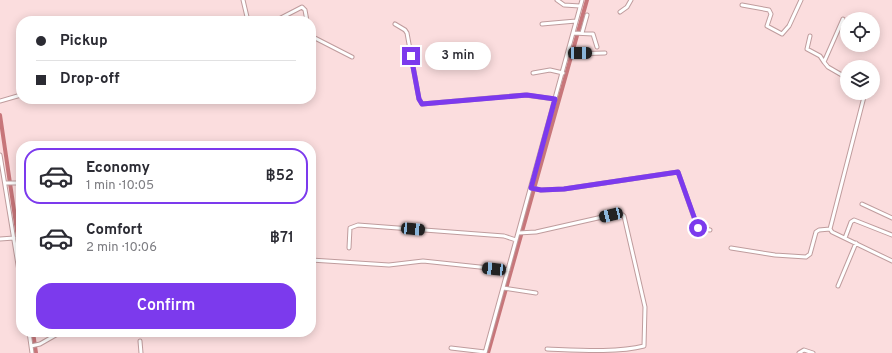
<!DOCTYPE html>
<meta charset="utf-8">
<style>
body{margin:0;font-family:Overpass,sans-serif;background:#f7f7f7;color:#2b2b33;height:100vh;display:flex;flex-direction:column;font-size:15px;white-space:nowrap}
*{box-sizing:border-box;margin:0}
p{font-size:13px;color:#7c7c81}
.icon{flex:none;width:22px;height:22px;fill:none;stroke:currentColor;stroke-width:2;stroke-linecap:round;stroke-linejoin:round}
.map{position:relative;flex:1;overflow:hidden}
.sheet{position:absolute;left:16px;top:141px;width:300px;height:196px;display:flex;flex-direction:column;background:#fff;border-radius:16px;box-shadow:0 2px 10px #0003}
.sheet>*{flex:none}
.top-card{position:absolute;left:16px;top:16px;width:300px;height:88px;border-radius:16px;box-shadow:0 2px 10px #0003;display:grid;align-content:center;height:88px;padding:0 20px;background:#fff}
.fabs{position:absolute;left:840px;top:12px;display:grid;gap:8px}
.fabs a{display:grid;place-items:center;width:40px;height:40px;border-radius:50%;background:#fff;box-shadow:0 2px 10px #0003;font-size:20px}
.end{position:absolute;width:18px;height:18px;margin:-9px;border:5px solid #7c3aed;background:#fff;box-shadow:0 0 0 2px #fff}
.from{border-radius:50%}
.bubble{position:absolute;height:28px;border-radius:14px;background:#fff;box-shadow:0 2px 10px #0003;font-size:13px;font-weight:600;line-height:28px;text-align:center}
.car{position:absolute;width:12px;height:24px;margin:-12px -6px;border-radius:5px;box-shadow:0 0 3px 1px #0007;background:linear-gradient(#222 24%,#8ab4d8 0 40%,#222 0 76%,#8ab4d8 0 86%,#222 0)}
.top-card b{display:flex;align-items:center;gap:14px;height:38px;font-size:15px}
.top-card b+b{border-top:1px solid #e1e1e2}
.top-card i{width:10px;height:10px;background:#2b2b33}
ul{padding:7px 0 0;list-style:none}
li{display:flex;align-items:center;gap:12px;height:56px;margin:0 8px 6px;padding:0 12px;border:2px solid transparent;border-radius:16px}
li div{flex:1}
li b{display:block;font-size:15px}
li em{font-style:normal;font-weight:600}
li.on{border-color:#7c3aed}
li>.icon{width:36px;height:36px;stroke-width:1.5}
.button{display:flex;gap:8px;margin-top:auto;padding:8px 20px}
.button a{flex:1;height:46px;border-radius:16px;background:#7c3aed;color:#fff;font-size:16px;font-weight:600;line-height:46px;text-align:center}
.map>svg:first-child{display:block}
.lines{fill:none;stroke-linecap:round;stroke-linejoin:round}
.canal{stroke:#c7767a;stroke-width:4}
.street-casing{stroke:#bf9c9d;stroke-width:5}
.street{stroke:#fff;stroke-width:3}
.route{stroke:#7c3aed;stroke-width:5}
</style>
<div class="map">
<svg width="892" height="353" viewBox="0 0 892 353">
<rect width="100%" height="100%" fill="#fbddde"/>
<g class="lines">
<path class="canal" d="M0 115 21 258
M33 332 36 353
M488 353 587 0"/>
<g class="street-casing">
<path id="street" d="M243 0 248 21
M557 0 564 5 580 6
M742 5 769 10 771 14 767 26 782 34 789 26 801 0
M620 12 627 7 631 0
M843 19 824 62 828 67 847 78
M275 21 302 7 305 10 307 21
M395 24 405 30 407 33 419 99 422 104 525 95 555 99
M542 24 576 21
M573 33 593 34 597 47
M582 33 587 15
M311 36 352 57
M810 36 807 49 820 56 824 62
M568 54 605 53
M533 73 550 70 563 73
M0 101 21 95
M221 146 228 145 233 146
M0 155 21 283
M5 183H21
M531 188 541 190 564 189 678 172 697 226 700 228 710 230
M862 204 892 218
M830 229 865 93
M518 233 536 232 620 213 624 216 645 307 644 346C618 353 575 350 547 349
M845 238 851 222 854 220 892 235
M0 239 14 238
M349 248 350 228 358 225 504 236 516 240
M731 248 775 255 806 257 810 254 816 232 819 230 830 229 832 232 892 261
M311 260 389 265 423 261 508 270
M838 286 856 243
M503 288 536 293
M29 332 32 353
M140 341 141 353
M31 346 40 344 61 332
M451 348 485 352
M485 353 582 0
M799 353 804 350 813 353"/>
</g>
<use href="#street" class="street"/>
</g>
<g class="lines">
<path class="route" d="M411 56 419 99 422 104 527 95 555 99 531 188 541 190 564 189 678 172 698 228"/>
</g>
</svg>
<div class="fabs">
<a><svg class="icon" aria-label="locate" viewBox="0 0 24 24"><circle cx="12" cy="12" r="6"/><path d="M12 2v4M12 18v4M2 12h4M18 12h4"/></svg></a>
<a><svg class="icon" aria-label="layers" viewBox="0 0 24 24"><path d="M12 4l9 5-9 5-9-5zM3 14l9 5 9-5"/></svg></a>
</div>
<i class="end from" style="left:698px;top:228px"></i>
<i class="end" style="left:411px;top:56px"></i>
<div class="bubble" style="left:425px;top:42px;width:66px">3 min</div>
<i class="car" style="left:580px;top:53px;rotate:89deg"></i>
<i class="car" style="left:611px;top:215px;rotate:257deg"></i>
<i class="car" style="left:413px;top:229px;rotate:95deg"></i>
<i class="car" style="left:494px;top:269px;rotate:276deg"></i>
<div class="top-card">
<b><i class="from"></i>Pickup</b>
<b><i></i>Drop-off</b>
</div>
<section class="sheet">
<ul>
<li class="on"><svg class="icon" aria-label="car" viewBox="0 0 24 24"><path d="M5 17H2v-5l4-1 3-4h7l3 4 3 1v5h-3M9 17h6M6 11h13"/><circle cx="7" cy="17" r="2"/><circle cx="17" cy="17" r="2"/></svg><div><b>Economy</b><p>1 min · 10:05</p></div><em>฿52</em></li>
<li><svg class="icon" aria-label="car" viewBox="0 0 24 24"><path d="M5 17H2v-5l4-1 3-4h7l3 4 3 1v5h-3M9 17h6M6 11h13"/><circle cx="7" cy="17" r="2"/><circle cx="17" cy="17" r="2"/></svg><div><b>Comfort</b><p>2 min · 10:06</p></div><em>฿71</em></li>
</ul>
<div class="button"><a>Confirm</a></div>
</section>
</div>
